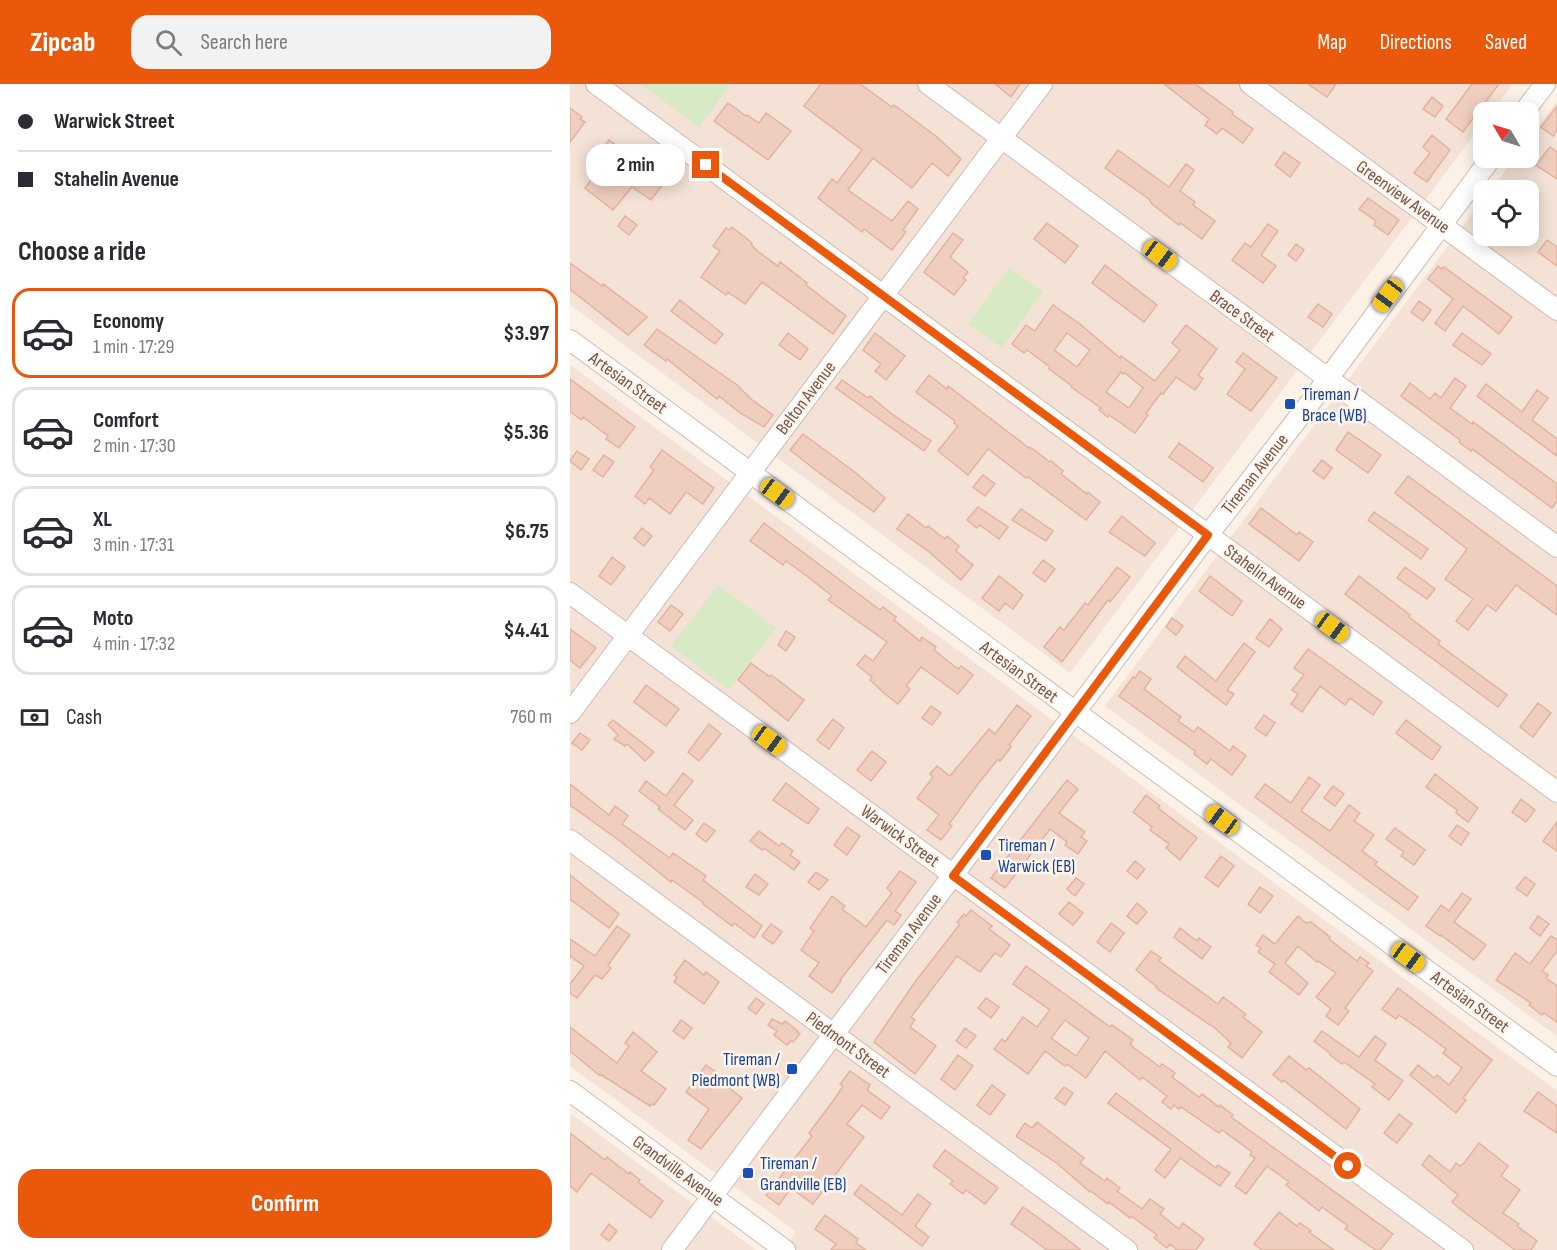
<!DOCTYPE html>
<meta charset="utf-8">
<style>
body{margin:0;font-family:"Sofia Sans Condensed",sans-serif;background:#f2f2f3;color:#2b2b33;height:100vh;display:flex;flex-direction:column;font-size:22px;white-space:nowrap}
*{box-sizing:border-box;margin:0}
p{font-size:20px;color:#7c7c81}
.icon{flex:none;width:33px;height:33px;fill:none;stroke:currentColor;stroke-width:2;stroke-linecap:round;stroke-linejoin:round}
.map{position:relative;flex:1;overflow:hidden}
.sheet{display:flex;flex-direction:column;background:#fff;width:570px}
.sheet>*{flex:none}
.top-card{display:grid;align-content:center;height:132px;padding:0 18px;background:#fff}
.needle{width:39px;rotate:308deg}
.fabs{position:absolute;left:903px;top:18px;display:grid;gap:12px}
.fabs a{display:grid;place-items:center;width:66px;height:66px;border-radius:12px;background:#fff;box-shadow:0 3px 15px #0003;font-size:30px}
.end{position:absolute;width:27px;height:27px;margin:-14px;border:8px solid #ea580c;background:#fff;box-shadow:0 0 0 3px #fff}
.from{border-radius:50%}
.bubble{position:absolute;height:42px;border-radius:18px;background:#fff;box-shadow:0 3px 15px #0003;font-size:20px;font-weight:700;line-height:42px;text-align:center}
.car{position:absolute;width:18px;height:36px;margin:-18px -9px;border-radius:8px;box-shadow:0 0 4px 2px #0007;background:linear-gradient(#f5c518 24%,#345 0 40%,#f5c518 0 76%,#345 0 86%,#f5c518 0)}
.top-card b{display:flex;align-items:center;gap:21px;height:57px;font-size:22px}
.top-card b+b{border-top:2px solid #e1e1e2}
.top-card i{width:15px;height:15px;background:#2b2b33}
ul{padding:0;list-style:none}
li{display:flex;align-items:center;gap:18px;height:90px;margin:0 12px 9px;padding:0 6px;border:3px solid #e1e1e2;border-radius:18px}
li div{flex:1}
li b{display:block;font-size:22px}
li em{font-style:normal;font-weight:700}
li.active{border-color:#ea580c}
li>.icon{width:54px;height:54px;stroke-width:1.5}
h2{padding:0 18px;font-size:27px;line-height:72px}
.pay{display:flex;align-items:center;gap:15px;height:66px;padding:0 18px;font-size:22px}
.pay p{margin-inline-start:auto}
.button{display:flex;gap:12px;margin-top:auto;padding:12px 18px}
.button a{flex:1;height:69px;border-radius:18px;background:#ea580c;color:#fff;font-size:24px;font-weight:700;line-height:69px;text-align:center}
header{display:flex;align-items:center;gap:36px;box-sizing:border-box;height:84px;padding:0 30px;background:#ea580c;color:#fff}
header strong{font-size:28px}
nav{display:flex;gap:33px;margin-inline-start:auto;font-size:21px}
.search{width:420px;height:54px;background:#f2f2f3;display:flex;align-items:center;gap:15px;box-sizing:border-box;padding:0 21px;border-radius:18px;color:#7c7c81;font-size:22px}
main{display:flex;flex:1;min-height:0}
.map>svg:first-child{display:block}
.residential{fill:#f3e2d5}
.green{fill:#d7e9c5}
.building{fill:#f0cebf;stroke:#e2b2a0;stroke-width:1.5;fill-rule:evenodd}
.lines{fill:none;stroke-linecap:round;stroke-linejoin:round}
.minor-casing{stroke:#cfbab0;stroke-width:22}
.minor{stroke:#fff;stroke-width:20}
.route{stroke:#ea580c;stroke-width:8}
.transit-dot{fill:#1a4fb4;stroke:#fef6ed;stroke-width:2}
.labels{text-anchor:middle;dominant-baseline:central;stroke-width:5;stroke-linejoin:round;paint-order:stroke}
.street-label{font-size:18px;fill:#74564c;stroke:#fef6ed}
.transit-label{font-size:18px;fill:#164399;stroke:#fef6ed;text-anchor:start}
</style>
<header>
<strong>Zipcab</strong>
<div class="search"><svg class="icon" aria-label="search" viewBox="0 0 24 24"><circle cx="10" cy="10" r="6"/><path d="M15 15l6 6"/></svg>Search here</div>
<nav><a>Map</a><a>Directions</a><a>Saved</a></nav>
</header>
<main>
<section class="sheet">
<div class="top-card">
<b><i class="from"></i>Warwick Street</b>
<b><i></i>Stahelin Avenue</b>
</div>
<h2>Choose a ride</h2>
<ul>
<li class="active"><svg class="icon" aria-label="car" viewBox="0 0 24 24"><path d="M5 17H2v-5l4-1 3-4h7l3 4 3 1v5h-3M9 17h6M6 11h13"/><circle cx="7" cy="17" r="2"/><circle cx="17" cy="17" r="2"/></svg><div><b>Economy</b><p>1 min · 17:29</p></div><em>$3.97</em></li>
<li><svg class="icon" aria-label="car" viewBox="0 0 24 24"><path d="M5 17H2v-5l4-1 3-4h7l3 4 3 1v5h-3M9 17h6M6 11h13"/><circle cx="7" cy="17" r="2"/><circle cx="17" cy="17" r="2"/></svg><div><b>Comfort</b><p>2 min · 17:30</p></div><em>$5.36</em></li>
<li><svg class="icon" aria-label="car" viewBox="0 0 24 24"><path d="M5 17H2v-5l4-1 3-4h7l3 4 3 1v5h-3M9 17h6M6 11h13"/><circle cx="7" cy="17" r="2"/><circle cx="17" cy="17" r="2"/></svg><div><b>XL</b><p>3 min · 17:31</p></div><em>$6.75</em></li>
<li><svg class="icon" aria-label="car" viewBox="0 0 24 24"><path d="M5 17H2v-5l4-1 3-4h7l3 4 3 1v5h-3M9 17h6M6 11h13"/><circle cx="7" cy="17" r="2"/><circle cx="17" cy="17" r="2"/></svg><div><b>Moto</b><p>4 min · 17:32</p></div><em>$4.41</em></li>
</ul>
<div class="pay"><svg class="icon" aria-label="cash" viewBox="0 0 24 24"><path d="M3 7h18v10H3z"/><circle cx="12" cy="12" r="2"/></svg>Cash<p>760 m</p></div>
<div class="button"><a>Confirm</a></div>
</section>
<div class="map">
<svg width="987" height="1166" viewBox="0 0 987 1166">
<rect width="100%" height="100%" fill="#fcf1e7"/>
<path class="residential" d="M0 0H943L921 28H914L913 39 500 589 0 221Z
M987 17V952L535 622 913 115 914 152H958V106H920L945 74H958L959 55Z
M0 281 987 1007V1166H213L226 1148 0 982Z
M0 1029 186 1166H0Z"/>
<path class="green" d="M71 0H161L129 43Z
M439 184 473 208 432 264 398 240Z
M148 501 206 544 159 606 101 562Z"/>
<path class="building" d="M251 0H290L322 23 324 21 367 53 391 75 378 92 362 79 342 104 303 74 278 106 322 137 338 117 348 125 333 146 336 148 322 166 294 145 292 148 248 114 262 95 267 99 292 66 234 22Z
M425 0H450L441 13Z
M594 0H625L663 28 662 30 683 45 673 59 652 44 647 50 635 41 639 35Z
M738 0H766L757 13Z
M902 0H929L893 48 876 35Z
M862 13 873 22 865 33 853 25Z
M158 19 176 32 177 31 189 39 196 29 221 47 198 76 144 37Z
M987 22V46L983 52 971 43Z
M0 24 12 33 10 35 15 38 0 58Z
M862 51 880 66 857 98 844 89 860 69 853 63Z
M39 56 95 98 81 116 62 103 43 126 15 104 33 80 25 74Z
M980 63 987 68V95L966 81Z
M548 66 599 103 616 80 624 86 610 107 625 118 623 121 645 137 632 155 610 139 609 141 582 120 579 115 535 84Z
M714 68 730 79 720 93 705 81Z
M798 114 829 136 818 151 804 141 806 137 789 125Z
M55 132 67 141 59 151 48 142Z
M477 139 508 162 495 179 464 155Z
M698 140 708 147 691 171 706 182 693 199 662 176 675 159 681 163Z
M162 143 182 159 181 160 186 166 208 182 210 178 237 199 236 201 276 232 263 250 192 198 175 220 158 208 156 211 131 193 150 167 143 162 156 144 160 146Z
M383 149 393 156 380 173 398 188 393 194 396 196 384 211 354 188Z
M977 156 987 163V182L968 168Z
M726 160 734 166 726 177 718 171Z
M0 179 32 202 33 200 77 233 58 251 0 205Z
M535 181 587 221 574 238 522 199Z
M868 182 872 185 874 183 942 233 929 250 893 222 875 247 865 239 883 215 858 195Z
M110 216 153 250 145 260 101 227Z
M849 217 861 226 853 237 841 228Z
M748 220 762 230 753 243 738 233Z
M483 221 510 240 550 274 551 272 585 297 610 266 602 259 616 241 647 265 628 291 633 295 625 306 606 293 593 310 591 309 576 329 578 331 565 349 539 331 538 333 529 326 531 324 501 303 502 302 479 285 480 283 457 266 454 269 442 260 456 241 465 247ZM497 249 520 266 507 283 484 266ZM551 288 553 290 555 289 573 304 559 324 536 308Z
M87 245 167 301 181 315 203 331 194 343 170 329 149 312 147 315 97 275 96 277 74 261Z
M218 249 238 265 230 276 209 261Z
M305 249 335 272 316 296 305 287 311 280 293 266Z
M892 249 921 270 912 281 883 261Z
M673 269 707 294 681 327 657 310 675 285 666 278Z
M359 291 377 305 378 302 459 364 460 363 480 378 481 377 493 387 491 390 517 410 518 408 530 418 516 436 458 393 456 394 418 365 398 391 368 367 388 342 384 339 385 337 346 308Z
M885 294 896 302 880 324 902 340 903 338 987 400V417L982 424 902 365 901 367 889 358 890 356 831 312 840 299 860 315 865 309 871 314Z
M0 295 65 343 49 364 36 355 38 352 13 333 11 336 0 327Z
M272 296 298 314 300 312 322 330 361 357 354 367 266 304Z
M916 300 952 328 967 306 978 314 962 336 987 355V372L907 312Z
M778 348 811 371 798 389 766 366Z
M233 350 286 389 315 414 304 428 248 388 220 366Z
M609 359 643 384 633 398 599 373Z
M92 366 144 404 133 420 116 408 100 430 79 414 75 420 65 412 84 386 80 383Z
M7 367 19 375 11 386 0 377Z
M34 371 44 378 33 393 23 386Z
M752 376 762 384 754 395 743 387Z
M413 391 425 400 415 412 403 403Z
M838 392 987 502V531L946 501 926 527 917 521 898 546 886 537 903 515 875 495 897 465 825 409Z
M408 423 438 443 429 455 410 441 407 444 397 436Z
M691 424 727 451 729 448 743 458 729 477 679 440Z
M451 425 483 447 476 457 442 436Z
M804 428 858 465 851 475 798 436Z
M338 430 356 444 358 442 375 455 377 452 389 462 386 467 403 481 391 496 358 467 327 445Z
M552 432 585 459 575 472 539 448Z
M194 439 310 526 313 523 326 533 324 536 350 557 352 553 366 563 364 566 388 585 391 582 403 591 388 610 351 583 336 602 340 605 328 620 315 610 300 596 302 593 287 581 295 571 303 577 317 558 258 516 262 512 237 492 216 477 213 481 180 457Z
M72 444 82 452 74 462 64 454Z
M42 473 55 483 41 501 29 492Z
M473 476 485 485 475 498 463 489Z
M547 483 560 493 540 518 538 516 492 578 474 563 490 543 494 546 515 519 518 521Z
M835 483 865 505 857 515 827 494Z
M429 492 453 511 443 525 435 519 429 527 412 514Z
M640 492 672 517 662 532 629 507Z
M789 492 840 531 839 533 870 557 868 560 937 611 928 623 775 510Z
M101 521 113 530 100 547 88 538Z
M602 534 613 542 606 551 596 543Z
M700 535 712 545 699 563 686 554Z
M0 545 26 564 10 584 0 576Z
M216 547 225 553 216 567 208 561Z
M674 559 685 568 657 606 664 610 656 621 607 583 615 572 646 597Z
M738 565 812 618 803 631 780 614 775 621 750 602 732 628 721 620 728 610 722 606 734 591 724 584Z
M181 579 200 593 201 591 204 593 234 616 218 637 168 596Z
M570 587 581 595 574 605 611 633 608 637 624 648 628 643 660 667 663 662 676 672 662 691 641 675 637 680 624 670 625 667 549 612 563 593 565 594Z
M76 601 109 625 96 642 64 618Z
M968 619 981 629 963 653 950 643Z
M447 621 461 632 439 661 441 663 430 677 428 675 408 700 379 740 382 742 371 756 357 746 369 731 347 714 363 693 360 690 367 682 380 692 419 645 425 650Z
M361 622 371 629 362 641 352 634Z
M694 631 705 639 696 652 685 644Z
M263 635 274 644 259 665 247 656Z
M43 636 84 668 75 677 57 660 55 662 44 655 48 651 38 641Z
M836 636 871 663 862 676 826 649Z
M139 640 151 650 129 677 118 668Z
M10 649 20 656 12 666 2 659Z
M302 667 316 678 301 697 287 686Z
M113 689 123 697 104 721 123 736 115 746 88 725 90 723 69 707 76 697 96 712Z
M865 690 908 724 898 738 886 729 887 726 856 703Z
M739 693 750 701 731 727 760 747 779 721 790 729 784 737 804 751 792 767 807 778 805 781 848 813 838 826 685 713 695 700 721 719Z
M497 696 508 705 489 729 515 748 511 753 517 757 508 770 495 761 497 758 480 745 435 804 421 794Z
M216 699 249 725 238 740 203 716Z
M0 700 39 731 45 722 58 732 52 740 100 774 103 769 136 792 133 796 192 842 184 854 164 839 162 842 133 820 134 819 102 796 101 798 50 757 0 721Z
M763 702 774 710 765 722 754 714Z
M576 711 590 722 588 724 627 754 610 776 596 764 599 760 580 746 582 743 563 728Z
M951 715 965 726 956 738 942 728Z
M987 738V767L973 757Z
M134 739 145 747 136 758 126 750Z
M887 741 899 749 891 761 879 752Z
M277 743 290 752 277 771 264 761Z
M825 744 855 766 844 781 831 772 834 768 816 755Z
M189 747 209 762 212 759 223 767 220 771 230 778 224 786 194 764 192 766 180 757Z
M651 772 664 782 648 803 635 793Z
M565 777 575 785 567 795 557 787Z
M330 787 346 798 325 827 331 831 324 841 317 836 270 896 271 897 262 909 239 892 249 879 231 866 244 847 240 844 262 812 275 822 272 825 296 843 322 809 317 804Z
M246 788 258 796 249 806 238 798Z
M185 790 198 800 189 811 176 803Z
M0 791 49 830 39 844 0 815Z
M955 793 965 800 957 812 946 804Z
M506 794 514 800 505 812 497 805Z
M690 803 703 812 690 829 678 820Z
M892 809 901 815 884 838 916 861 904 876 871 851 870 852 856 842 871 821 879 827Z
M499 818 513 829 503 841 489 830Z
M567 819 577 828 567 840 557 832Z
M401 826 422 842 419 845 440 861 431 873 425 869 410 888 387 872 341 933 345 936 340 943 366 962 345 990 304 958 345 898 390 840 387 838 394 830 396 832Z
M728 832 736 839 741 838 760 853 759 855 787 877 790 873 799 879 796 882 803 887 775 924 779 927 768 941 756 932 761 925 746 913 766 889 748 877 747 878 728 862 715 879 738 899 729 911 699 888 705 880 688 868 691 864 686 861 693 851 705 860Z
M968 832 979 840 970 852 960 844Z
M541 839 554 849 540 868 527 858Z
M201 840 212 848 203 860 192 852Z
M47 842 60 851 38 881 41 884 32 895 25 891 7 914 0 909V900L14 882 0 872V855L25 872Z
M610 844 627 857 629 854 641 863 632 875 604 853Z
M981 852 987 856V867L972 887 978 891 976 894 987 902V938L974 929 972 931 959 921 961 919 926 896 945 869 960 880Z
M581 867 591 874 589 877 648 920 653 913 676 930 673 933 692 948 672 974 658 963 661 959 646 945 586 904 587 903 566 886Z
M115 876 134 891 136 888 149 898 134 920 104 898 107 893 104 891Z
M456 882 532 937 540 943 542 941 563 956 560 960 564 964 590 983 592 980 605 989 602 993 629 1013 632 1010 649 1023 650 1021 663 1031 661 1033 823 1150 810 1166H806L788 1154 775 1145 778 1142 752 1123 749 1127 716 1101 719 1098 697 1082 676 1110 665 1102 685 1074 680 1071 682 1068 652 1046 649 1049 611 1023 609 1025 604 1021 601 1025 592 1018 597 1012 572 993 570 996 535 967 516 994 497 980 495 982 475 967 458 990 424 965 432 955 435 958 453 933 467 943 480 926 443 900ZM495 936 519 954 506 972 481 954Z
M828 904 922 976 893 1014 896 1016 886 1029 840 991 848 981 864 994 867 991 879 1001 892 984 873 969 876 965 852 947 829 931 826 935 812 925Z
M186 914 194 920 186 930 178 924Z
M416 914 429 923 421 934 408 924Z
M202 935 212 940 215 937 228 947 227 948 230 950 223 958 221 957 217 961 204 951 207 947 198 941Z
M111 936 122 944 114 955 103 947Z
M0 943 47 979 59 962 55 959 63 948 87 968 71 987 96 1005 84 1021 82 1020 80 1022 30 990 29 991 0 967Z
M395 944 406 952 396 964 386 957Z
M752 947 789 973 805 952 816 960 805 976 833 997 819 1016 802 1003 805 1000 774 978 772 980 760 971 761 970 744 957Z
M388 971 403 982 385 1006 371 995Z
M719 972 736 986 739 984 790 1025 776 1045 713 996 712 998 703 991Z
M136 981 147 989 145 993 172 1014 131 1065 118 1056 139 1025 116 1008Z
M280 987 300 1001 297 1006 320 1023 311 1035 292 1021 277 1040 294 1053 243 1120 221 1104 209 1121 196 1111 242 1052 239 1049 266 1013 273 1002 270 1000Z
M422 1001 435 1011 420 1031 407 1021Z
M494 1003 503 1009 495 1021 485 1014Z
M968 1008 987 1022V1049L954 1027Z
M546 1009 646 1084 648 1081 660 1089 650 1102 610 1074 595 1094 585 1086 601 1065 538 1019Z
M829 1030 842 1040 827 1059 814 1049Z
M467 1038 514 1074 510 1079 535 1097 537 1094 550 1104 547 1107 572 1125 580 1115 594 1125 590 1130 609 1145 613 1139 634 1155 626 1166H607L600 1160 597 1164 584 1154 587 1151 561 1132 560 1134 539 1118 538 1120 521 1107 520 1108 488 1080 446 1052 455 1039 462 1044Z
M0 1049 35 1076 37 1073 59 1090 60 1088 70 1096 68 1098 93 1117 81 1134 21 1089 7 1108 0 1102Z
M909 1059 938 1082 931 1092 950 1106 933 1129 949 1140 947 1142 967 1157 961 1166H945L890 1125 882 1118 888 1111 852 1081 859 1071 880 1088 886 1079 890 1082 895 1078Z
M375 1066 428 1104 415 1120 396 1106 393 1110 380 1100 383 1097 363 1082Z
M291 1101 332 1131 348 1110 361 1120 345 1142 359 1153 352 1162 284 1110Z
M453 1123 473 1137 511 1166H477L454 1149 441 1140Z
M709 1128 727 1142 730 1139 741 1147 739 1148 764 1166H692L684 1160Z
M255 1131 288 1155 286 1159 296 1166H261L266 1160 245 1145Z
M39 1140 47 1147 39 1157 31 1151Z"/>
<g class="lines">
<g class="minor-casing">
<path id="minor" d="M26 0 987 708
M358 0 987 463
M680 0 987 226
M954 28 975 0
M0 256 987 982
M0 509 893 1166
M0 629 472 0
M0 756 557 1166
M0 1007 215 1166
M102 1166 638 451 746 311 921 74"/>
</g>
<use href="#minor" class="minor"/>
</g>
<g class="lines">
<path class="route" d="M136 81 638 451 383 792 778 1082"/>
</g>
<g class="transit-dot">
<rect x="714" y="314" width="12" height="12" rx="3"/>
<rect x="410" y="765" width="12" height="12" rx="3"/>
<rect x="216" y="979" width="12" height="12" rx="3"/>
<rect x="172" y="1083" width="12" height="12" rx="3"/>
</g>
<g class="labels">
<g class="street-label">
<text transform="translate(833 113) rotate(36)">Greenview Avenue</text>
<text transform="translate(672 232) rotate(36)">Brace Street</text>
<text transform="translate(58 299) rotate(36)">Artesian Street</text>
<text transform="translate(236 314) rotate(-53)">Belton Avenue</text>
<text transform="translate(685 390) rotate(-52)">Tireman Avenue</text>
<text transform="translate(695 493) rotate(36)">Stahelin Avenue</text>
<text transform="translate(449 588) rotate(36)">Artesian Street</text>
<text transform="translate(330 752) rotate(36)">Warwick Street</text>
<text transform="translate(339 850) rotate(-53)">Tireman Avenue</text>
<text transform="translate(900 918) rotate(36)">Artesian Street</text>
<text transform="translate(278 961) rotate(36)">Piedmont Street</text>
<text transform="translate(108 1087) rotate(36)">Grandville Avenue</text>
</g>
<g class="transit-label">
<text x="732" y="310">Tireman /<tspan x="732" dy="21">Brace (WB)</tspan></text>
<text x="428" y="761">Tireman /<tspan x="428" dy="21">Warwick (EB)</tspan></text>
<text x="210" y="975" text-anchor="end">Tireman /<tspan x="210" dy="21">Piedmont (WB)</tspan></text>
<text x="190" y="1079">Tireman /<tspan x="190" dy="21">Grandville (EB)</tspan></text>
</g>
</g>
</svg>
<div class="fabs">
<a><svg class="needle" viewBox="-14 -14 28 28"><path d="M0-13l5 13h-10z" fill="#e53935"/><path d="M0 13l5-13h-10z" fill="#7c7c81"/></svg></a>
<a><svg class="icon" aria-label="locate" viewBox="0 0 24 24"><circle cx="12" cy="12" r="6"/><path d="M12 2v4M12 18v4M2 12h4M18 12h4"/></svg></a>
</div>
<i class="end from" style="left:778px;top:1082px"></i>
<i class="end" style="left:136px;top:81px"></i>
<div class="bubble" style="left:16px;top:60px;width:99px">2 min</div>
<i class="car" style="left:590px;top:171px;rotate:126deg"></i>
<i class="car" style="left:818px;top:211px;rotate:217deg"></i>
<i class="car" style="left:207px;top:409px;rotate:126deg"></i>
<i class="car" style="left:762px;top:543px;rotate:126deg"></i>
<i class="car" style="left:199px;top:656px;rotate:126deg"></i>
<i class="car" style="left:652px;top:736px;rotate:306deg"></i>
<i class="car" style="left:838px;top:873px;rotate:126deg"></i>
</div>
</main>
